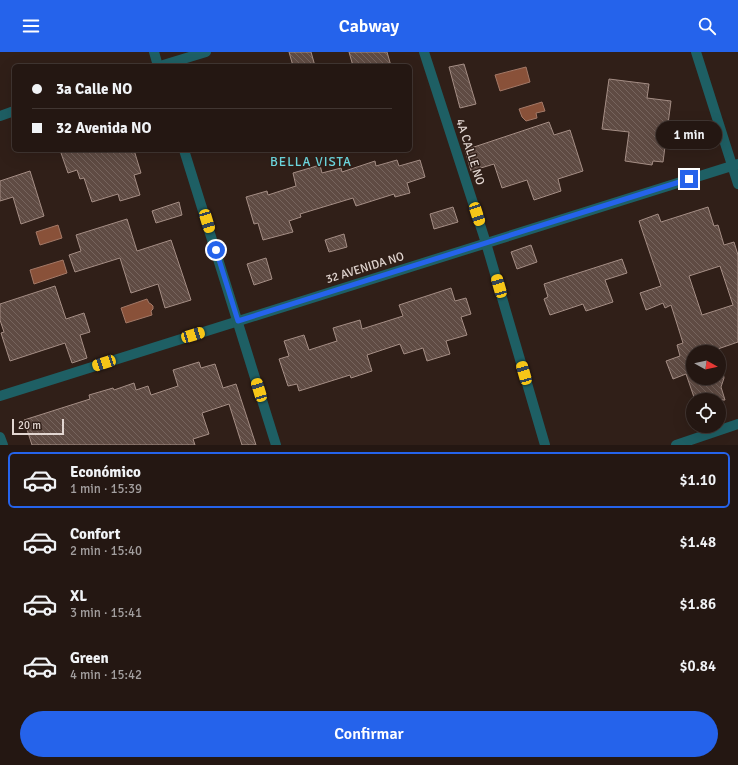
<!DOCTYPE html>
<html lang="es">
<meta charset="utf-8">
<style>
body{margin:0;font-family:Signika,sans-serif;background:#2c201b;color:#f1f3f6;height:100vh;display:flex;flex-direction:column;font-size:15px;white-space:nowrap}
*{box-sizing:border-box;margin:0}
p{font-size:13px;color:#a39f9f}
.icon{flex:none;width:22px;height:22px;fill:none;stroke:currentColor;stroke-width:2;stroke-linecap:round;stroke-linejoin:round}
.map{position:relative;height:393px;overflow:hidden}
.sheet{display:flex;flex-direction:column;background:#241712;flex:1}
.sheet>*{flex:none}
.top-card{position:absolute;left:12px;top:12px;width:400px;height:88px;border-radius:6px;box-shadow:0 4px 16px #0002,0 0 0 1px #413632;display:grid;align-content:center;height:88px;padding:0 20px;background:#241712}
.needle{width:26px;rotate:98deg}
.tools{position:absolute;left:686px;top:293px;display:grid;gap:8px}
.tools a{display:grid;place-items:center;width:40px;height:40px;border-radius:50%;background:#241712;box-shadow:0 4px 16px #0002,0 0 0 1px #413632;font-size:20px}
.scale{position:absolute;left:12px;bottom:10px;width:52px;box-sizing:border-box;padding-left:4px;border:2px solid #e2d6d1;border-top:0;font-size:11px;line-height:14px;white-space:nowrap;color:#e2d6d1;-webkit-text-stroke:3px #301f18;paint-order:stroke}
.end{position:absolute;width:18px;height:18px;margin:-9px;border:5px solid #2563eb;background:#fff;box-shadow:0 0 0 2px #fff}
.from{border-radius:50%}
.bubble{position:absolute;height:28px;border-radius:14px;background:#241712;box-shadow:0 4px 16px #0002,0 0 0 1px #413632;font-size:13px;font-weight:600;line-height:28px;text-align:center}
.car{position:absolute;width:12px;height:24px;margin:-12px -6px;border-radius:5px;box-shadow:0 0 3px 1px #0007;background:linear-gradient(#f5c518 24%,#345 0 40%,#f5c518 0 76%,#345 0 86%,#f5c518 0)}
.top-card b{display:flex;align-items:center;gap:14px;height:38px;font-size:15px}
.top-card b+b{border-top:1px solid #413632}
.top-card i{width:10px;height:10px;background:#f1f3f6}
ul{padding:7px 0 0;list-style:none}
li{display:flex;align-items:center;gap:12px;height:56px;margin:0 8px 6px;padding:0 12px;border:2px solid transparent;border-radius:6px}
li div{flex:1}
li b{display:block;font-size:15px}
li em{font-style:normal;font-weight:600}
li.on{border-color:#2563eb}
li>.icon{width:36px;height:36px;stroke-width:1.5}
.button{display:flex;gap:8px;margin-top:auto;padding:8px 20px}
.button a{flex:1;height:46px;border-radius:24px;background:#2563eb;color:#fff;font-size:16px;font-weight:600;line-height:46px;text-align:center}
header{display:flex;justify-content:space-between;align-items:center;height:52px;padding:0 20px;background:#2563eb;color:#fff;font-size:18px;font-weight:600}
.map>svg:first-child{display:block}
.water{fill:#895139;stroke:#a47967}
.building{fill:url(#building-back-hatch);stroke:#a58e85;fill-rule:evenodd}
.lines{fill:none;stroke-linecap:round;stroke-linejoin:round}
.minor{stroke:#1e5f64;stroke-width:10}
.tertiary{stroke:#1e5f64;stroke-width:10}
.route{stroke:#2563eb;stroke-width:5}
.labels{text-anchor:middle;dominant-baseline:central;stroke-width:3;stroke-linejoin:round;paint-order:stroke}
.street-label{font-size:12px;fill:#e2d6d1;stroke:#301f18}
.neighbourhood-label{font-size:13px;letter-spacing:1px;fill:#6edae2;stroke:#301f18}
</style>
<header><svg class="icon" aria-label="menu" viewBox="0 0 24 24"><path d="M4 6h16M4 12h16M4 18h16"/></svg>Cabway<svg class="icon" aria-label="search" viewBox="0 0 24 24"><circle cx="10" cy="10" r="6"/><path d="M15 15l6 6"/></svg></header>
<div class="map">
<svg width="738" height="393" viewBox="0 0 738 393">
<defs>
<pattern id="building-back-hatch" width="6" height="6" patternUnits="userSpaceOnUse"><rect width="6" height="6" fill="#5f4b43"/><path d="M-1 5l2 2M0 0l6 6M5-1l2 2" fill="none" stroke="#76645d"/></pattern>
</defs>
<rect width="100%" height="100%" fill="#301f18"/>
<path class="water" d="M526 15 530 30 500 39 495 23Z
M542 50 545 59 536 61 537 66 526 69 522 65 519 57Z
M58 173 62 186 40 193 36 180Z
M63 208 67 221 34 232 30 218Z
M147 247 149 251 151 252 153 254V257L151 259 152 263 126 271 121 256Z"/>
<path class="building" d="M289 0H311L315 14H293Z
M349 0H387L391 14H353Z
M464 12 476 52 460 56 449 15Z
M609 27 649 32 647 46 671 49 663 110 653 109 652 113 625 109 629 80 602 77Z
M549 70 554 83 570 78 583 119 558 127 561 139 534 148 527 128 502 136 494 112 471 119 465 98Z
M60 98H134L141 121 134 123 140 143 120 149 118 142 92 150 84 126 80 127 77 118 68 121Z
M397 108 399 114 420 108 425 125 407 131 410 141 395 145 394 142 356 154 353 146 300 162 301 165 289 169 293 180 263 188 258 171 254 172 246 145 267 139 268 143 296 134 293 121 320 113 322 121 341 116 342 120 375 109 376 114Z
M30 119 44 164 21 172 13 145 0 149V129Z
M179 150 182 163 156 171 152 159Z
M453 155 458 170 434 177 430 162Z
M708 155 714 174 718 173 724 193 734 190 738 203V290L712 299V300H693V326H719V312L723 320 724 326 721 335 725 348H695L686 322 673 327 666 309 680 304 677 293 683 291 671 253 665 256 663 251 646 258 640 241 661 234 639 169 658 162 661 170ZM720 214 733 253 702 263 689 224Z
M127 167 137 199 171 188 191 248 165 256 158 232 131 241 120 206 75 220 69 203 81 199 76 183Z
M344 182 347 195 329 200 325 188Z
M531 193 537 210 517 217 511 200Z
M266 206 272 227 254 233 247 212Z
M622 207 627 221 605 228 613 250 586 259 583 252 550 263 544 247 548 245 544 232Z
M55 234 66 267 84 261 90 280 80 283 87 306 72 311 65 291 10 309 1 281 4 280 0 268V252Z
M451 236 455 249 466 246 471 262 461 265 467 283 446 289 450 302 427 309 423 296 404 302 400 292 367 303 372 319 351 326 350 323 299 339 297 332 288 334 279 307 289 304 284 289 304 283 309 298 337 289 333 276 360 268 362 277 403 264 399 253Z
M199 310 201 316 215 312 223 336 236 332 256 393H242L229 352 202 361 209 382 193 387 195 393H32L24 368 90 347 89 343 113 336 114 338 134 331 136 338 148 334 151 343 178 334 173 318Z"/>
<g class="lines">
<path class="minor" d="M154 0 158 14
M424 0 486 191 545 393
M696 0 738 132
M0 344 738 112
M0 385 3 393
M676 393 738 372"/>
<path class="tertiary" d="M160 14 206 0
M0 64 14 59
M184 98 276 393"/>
</g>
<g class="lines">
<path class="route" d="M216 198 238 269 689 127"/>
</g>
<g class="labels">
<g class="street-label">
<text transform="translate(470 100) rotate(72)">4A CALLE NO</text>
<text transform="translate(365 216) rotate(-17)">32 AVENIDA NO</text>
</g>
<g class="neighbourhood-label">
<text x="311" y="110">BELLA VISTA</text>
</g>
</g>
</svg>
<div class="tools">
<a><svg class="needle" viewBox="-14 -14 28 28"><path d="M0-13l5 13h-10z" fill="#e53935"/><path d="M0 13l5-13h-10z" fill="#a39f9f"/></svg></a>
<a><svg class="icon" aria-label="locate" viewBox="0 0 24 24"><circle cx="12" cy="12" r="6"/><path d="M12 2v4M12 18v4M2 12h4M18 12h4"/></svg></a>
</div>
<div class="scale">20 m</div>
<i class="end from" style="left:216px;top:198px"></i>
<i class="end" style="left:689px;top:127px"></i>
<div class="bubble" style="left:656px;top:69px;width:66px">1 min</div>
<i class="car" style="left:477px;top:162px;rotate:162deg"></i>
<i class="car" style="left:207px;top:169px;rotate:163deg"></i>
<i class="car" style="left:499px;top:234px;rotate:344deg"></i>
<i class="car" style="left:193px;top:283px;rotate:73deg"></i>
<i class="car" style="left:104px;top:311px;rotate:252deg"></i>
<i class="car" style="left:524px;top:321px;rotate:344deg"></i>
<i class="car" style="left:259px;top:338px;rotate:343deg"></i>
<div class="top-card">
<b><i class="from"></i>3a Calle NO</b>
<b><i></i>32 Avenida NO</b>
</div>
</div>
<section class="sheet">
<ul>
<li class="on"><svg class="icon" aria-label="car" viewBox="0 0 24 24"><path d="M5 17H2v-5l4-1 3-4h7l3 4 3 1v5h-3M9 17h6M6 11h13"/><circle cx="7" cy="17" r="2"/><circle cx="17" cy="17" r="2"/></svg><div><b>Económico</b><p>1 min · 15:39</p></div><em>$1.10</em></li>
<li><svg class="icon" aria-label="car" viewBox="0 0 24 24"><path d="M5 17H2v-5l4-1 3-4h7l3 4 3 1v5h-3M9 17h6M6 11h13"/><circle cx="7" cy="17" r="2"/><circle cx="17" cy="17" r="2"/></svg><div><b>Confort</b><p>2 min · 15:40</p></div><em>$1.48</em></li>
<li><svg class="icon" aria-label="car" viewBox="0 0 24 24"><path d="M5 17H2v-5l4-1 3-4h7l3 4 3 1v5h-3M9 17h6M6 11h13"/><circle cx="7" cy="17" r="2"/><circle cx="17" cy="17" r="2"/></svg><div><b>XL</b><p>3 min · 15:41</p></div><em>$1.86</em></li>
<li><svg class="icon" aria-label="car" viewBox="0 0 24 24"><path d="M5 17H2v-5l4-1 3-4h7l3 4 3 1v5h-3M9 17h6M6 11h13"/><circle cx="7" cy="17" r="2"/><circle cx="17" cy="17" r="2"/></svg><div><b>Green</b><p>4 min · 15:42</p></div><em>$0.84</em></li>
</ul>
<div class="button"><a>Confirmar</a></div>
</section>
